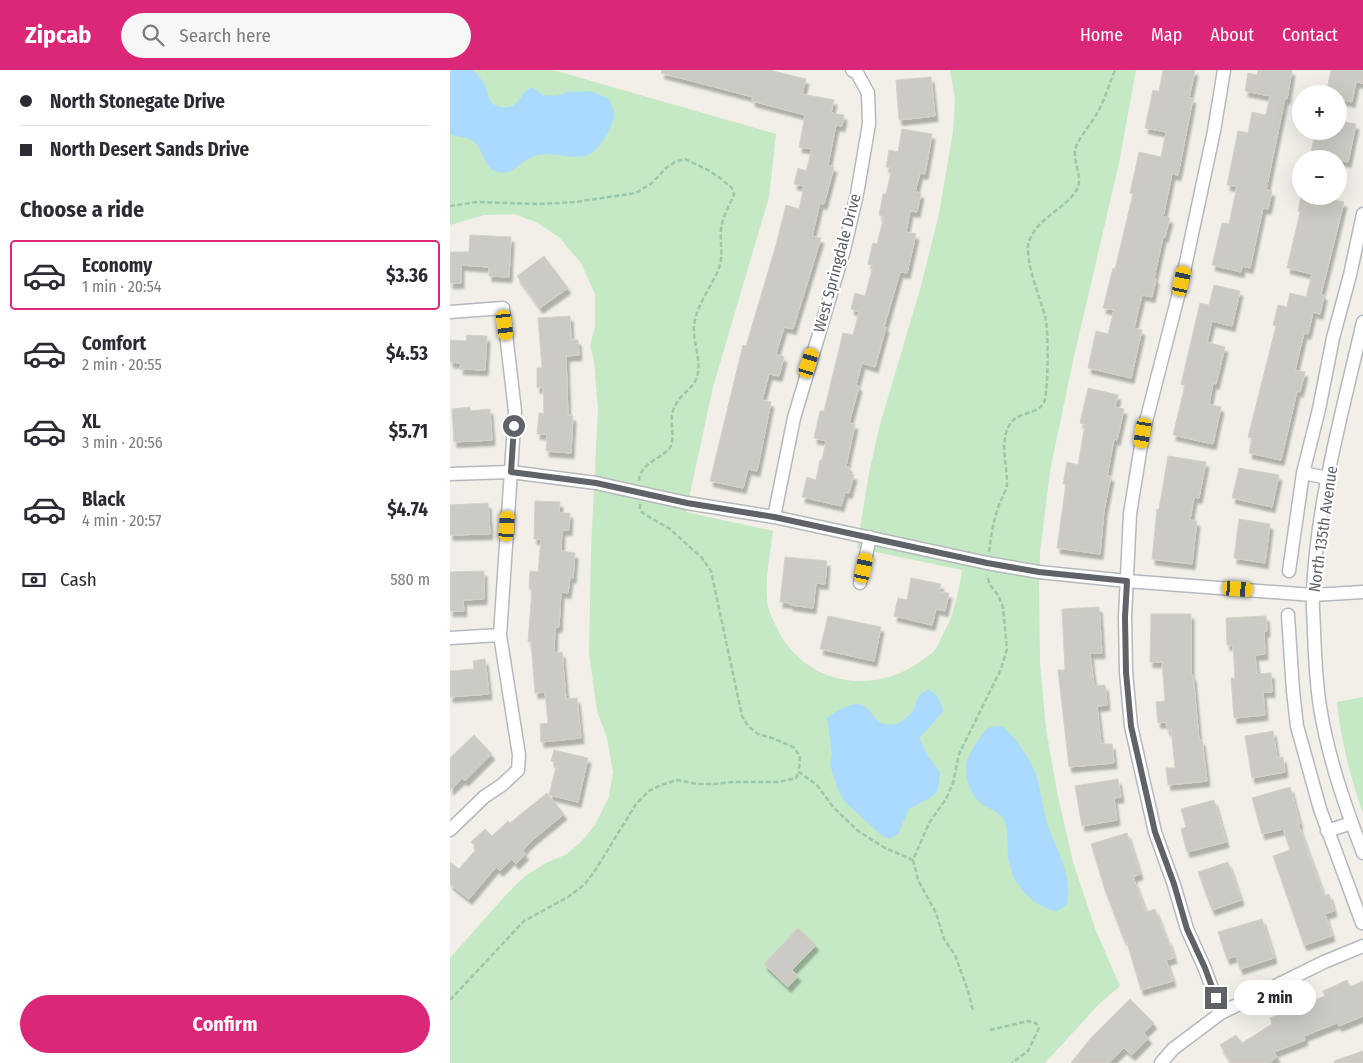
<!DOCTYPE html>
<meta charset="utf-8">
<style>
body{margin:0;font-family:"Fira Sans Condensed",sans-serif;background:#f7f7f7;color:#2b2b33;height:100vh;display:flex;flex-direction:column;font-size:19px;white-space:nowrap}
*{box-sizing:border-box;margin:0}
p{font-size:16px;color:#7c7c81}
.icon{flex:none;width:28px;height:28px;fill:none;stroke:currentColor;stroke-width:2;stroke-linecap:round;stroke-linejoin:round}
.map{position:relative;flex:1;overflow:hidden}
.sheet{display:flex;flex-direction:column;background:#fff;width:450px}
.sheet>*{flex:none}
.top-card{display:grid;align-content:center;height:110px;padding:0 20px;background:#fff}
.fabs{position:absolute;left:842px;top:15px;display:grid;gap:10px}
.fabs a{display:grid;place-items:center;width:55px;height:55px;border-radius:50%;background:#fff;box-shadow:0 5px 20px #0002;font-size:25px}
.end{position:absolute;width:22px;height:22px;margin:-11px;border:6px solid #5f6368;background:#fff;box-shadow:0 0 0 2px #fff}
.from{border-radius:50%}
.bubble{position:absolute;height:35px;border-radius:18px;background:#fff;box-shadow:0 5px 20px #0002;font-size:16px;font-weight:700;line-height:35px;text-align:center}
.car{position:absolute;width:15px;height:30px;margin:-15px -8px;border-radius:6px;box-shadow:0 0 4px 1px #0007;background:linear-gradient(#f5c518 24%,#345 0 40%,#f5c518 0 76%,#345 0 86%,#f5c518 0)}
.top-card b{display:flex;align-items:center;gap:18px;height:48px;font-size:19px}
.top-card b+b{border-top:1px solid #e1e1e2}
.top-card i{width:12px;height:12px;background:#2b2b33}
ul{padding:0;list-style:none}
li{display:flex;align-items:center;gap:15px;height:70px;margin:0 10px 8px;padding:0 10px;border:2px solid transparent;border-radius:5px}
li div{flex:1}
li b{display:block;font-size:19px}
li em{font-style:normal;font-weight:700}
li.on{border-color:#db2777}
li>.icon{width:45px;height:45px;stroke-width:1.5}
h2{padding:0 20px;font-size:22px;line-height:60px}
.pay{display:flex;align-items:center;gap:12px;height:55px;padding:0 20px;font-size:19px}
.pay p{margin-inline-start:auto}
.primary-button{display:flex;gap:10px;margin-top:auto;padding:10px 20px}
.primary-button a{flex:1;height:58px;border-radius:30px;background:#db2777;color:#fff;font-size:20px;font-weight:700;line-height:58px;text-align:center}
header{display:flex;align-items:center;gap:30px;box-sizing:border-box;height:70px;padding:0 25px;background:#db2777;color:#fff}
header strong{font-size:24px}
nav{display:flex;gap:28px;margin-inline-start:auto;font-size:18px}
.search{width:350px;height:45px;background:#f7f7f7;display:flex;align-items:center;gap:12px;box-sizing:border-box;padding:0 18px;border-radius:28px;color:#7c7c81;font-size:19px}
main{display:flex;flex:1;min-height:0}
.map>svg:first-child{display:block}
.green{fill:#c5e8c5}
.water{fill:#aadaff}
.building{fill:#cccac5;stroke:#d6d1c6;filter:url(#shadow)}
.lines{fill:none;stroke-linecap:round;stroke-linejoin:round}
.minor-casing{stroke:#b5b8bc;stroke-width:15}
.path{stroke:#9cc7a9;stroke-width:2.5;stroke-dasharray:5 2.5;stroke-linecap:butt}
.minor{stroke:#fff;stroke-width:12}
.route{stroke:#5f6368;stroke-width:6}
.labels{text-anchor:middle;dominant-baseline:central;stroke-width:4.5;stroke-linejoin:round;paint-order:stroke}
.street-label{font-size:16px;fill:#5f6368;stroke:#fff}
</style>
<header>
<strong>Zipcab</strong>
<div class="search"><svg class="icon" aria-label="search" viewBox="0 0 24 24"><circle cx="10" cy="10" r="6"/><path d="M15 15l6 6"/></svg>Search here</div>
<nav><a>Home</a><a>Map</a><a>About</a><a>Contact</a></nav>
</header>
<main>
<section class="sheet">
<div class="top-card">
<b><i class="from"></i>North Stonegate Drive</b>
<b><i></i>North Desert Sands Drive</b>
</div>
<h2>Choose a ride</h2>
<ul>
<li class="on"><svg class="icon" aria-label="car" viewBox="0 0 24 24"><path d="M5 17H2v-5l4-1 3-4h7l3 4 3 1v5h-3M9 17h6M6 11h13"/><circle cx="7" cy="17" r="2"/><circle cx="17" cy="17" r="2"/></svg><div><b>Economy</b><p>1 min · 20:54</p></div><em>$3.36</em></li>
<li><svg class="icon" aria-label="car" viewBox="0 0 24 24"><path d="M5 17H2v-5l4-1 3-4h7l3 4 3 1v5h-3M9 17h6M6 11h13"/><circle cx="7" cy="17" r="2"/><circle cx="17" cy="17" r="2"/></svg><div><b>Comfort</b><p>2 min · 20:55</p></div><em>$4.53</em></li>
<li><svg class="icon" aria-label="car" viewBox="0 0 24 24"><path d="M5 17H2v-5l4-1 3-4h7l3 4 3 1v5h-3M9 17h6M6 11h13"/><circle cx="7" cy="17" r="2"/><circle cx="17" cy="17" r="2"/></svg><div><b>XL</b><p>3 min · 20:56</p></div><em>$5.71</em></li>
<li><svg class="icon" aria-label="car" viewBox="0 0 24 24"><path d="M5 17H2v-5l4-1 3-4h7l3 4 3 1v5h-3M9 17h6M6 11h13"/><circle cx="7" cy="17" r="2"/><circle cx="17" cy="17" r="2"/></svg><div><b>Black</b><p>4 min · 20:57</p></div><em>$4.74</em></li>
</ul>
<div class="pay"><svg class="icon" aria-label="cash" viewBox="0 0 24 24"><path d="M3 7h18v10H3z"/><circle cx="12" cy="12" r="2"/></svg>Cash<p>580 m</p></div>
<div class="primary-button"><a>Confirm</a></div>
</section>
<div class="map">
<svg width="913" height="993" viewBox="0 0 913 993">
<defs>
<filter id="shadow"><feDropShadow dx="3" dy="5.5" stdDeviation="1" flood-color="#0004"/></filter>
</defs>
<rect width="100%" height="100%" fill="#f1efe8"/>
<path class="green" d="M0 0H103L326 64 319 127 263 317 236 442 323 461C320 485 314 511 318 536 319 542 322 548 325 554 350 613 421 628 471 591 475 588 480 585 483 582 487 578 489 573 491 568 504 546 508 525 512 500L407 478 418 408 429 358 471 216 489 144 503 62 505 29 500 0H686L669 93 623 291 600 401 590 483 589 517 590 591 596 659 607 722 623 792 646 861 670 916 649 934 595 993H0V888L55 826 75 806 96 793 117 784 131 772 145 755 159 727 163 702 157 668 147 641 139 583 141 480 148 339 144 290 140 276 145 257V224L131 193 109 167 86 152 64 144 34 145 0 155Z
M913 627V743C900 707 891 671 887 632Z"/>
<path class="water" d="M0 0H22C26 3 30 7 33 12 40 22 35 33 50 37 54 38 58 38 62 36 71 32 73 20 82 17L93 25 106 26 118 22 139 21 158 28C166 41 166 46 159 60 137 106 117 77 84 86 71 90 64 106 47 102 35 99 34 83 27 75 20 65 10 69 0 64Z
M479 620C488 624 490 631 493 641L486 650 469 668 478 686 490 702 488 720 483 726 459 739 448 764 439 769 431 765 394 731 387 717 380 695 382 683 377 648C389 640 408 626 420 641 424 647 428 653 435 654 439 655 444 654 447 654 453 651 459 646 463 641 468 632 466 623 479 620Z
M545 656C547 657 550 656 552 657 563 662 582 693 586 704 591 720 592 737 597 753 606 781 623 803 617 834L607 841C585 839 562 814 559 792 556 779 560 763 554 750 548 738 532 739 525 727 519 719 515 704 516 694 517 687 532 662 538 658 540 657 542 657 545 656Z"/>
<path class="building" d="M212 0H319L356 9 352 24 384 30 381 43 394 45 392 56 386 55 378 95 384 97 374 134 370 133 362 166 371 168 343 259 334 257 326 284 334 287 329 306 319 304 312 330 321 332 307 401 298 399 293 418 260 411 293 275 296 276 326 175 336 135 349 139 354 116 344 114 348 98 356 101 362 79 349 77 355 45 302 31 303 27 211 3Z
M713 0H745L739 28H743L728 105 722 104 713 147 720 148 715 167H713L704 208 706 209 702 227 692 225 684 258 692 260 681 308 638 298 646 261 658 264 664 240 653 238 663 198 665 199 683 124 680 123 689 82 711 87 716 62 695 58 703 20 709 21Z
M808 0H842L837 29 835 28 816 120 822 121 818 139 813 138 800 198 792 196 791 202 762 195 772 153 779 154 787 116 777 115 788 61 798 63 802 42 816 45 820 26 795 21 798 3 807 5Z
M881 0H913V13L906 12 902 32 889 29V24H876Z
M481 7 485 46 449 50 446 10Z
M889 51 906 54 898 92 889 90V89L861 84 865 61H889Z
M452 59 482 64 475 104 470 103 465 122 471 123 467 142 460 141 456 162 466 164 457 203 450 202 434 257H436L425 297 412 293 406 315 409 316 399 353 405 354 396 396 399 397 398 403 404 405 399 423 395 422 391 436 352 427 357 407 366 410 370 390H372L376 371 364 368 370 341H374L393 263 403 265 409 242 401 239 405 223 415 226 423 196 418 194 423 173 427 174 434 146 429 145 433 124H436L442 98 436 97 439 80 448 82Z
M851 126H884V130L894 132 871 224 874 225 870 244 863 242 858 264 854 263 845 300 855 302 850 322 847 321 831 390 799 383 802 368 798 367 826 256 823 255 828 235 837 237 840 223 856 227 862 204 837 198 850 142 848 141Z
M20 165 61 167 59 207 39 206V197L11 195V213H0V182H19Z
M94 186 118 218 90 238 67 206Z
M764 215 790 221 782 256 762 251 757 272 775 277 766 314 763 313 759 334 771 337 763 374 723 365 735 315 731 314 750 233 759 235Z
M120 246 121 270H128L129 285 116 286 118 345 123 346 121 383 96 381 97 364H87L89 343 94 344 93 317 87 318V298H92L88 248Z
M17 265 37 266 35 300 10 299 11 293 0 292V270L16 271Z
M638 318 668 325 665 337 674 339 667 370 664 369 657 406H661L654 441 650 484 607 478 616 414H613L617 392 628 395 635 354 630 353Z
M20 337V341L40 339 42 370 4 372 2 339Z
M718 386 756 392 749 428 744 427 740 450 747 451 742 494 702 489 707 439H709Z
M789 398 829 405 822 437 782 428Z
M85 431 110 432 109 443H120L119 460H112L111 481 125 483 123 508 120 507 118 523 111 522 109 557H105L104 583 112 582 116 629 127 628 131 668 91 672 90 654 98 653 95 622 85 623 81 572H78L82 520 79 519 80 501 88 502 91 469H84Z
M38 433 40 464 0 465V435Z
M789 449 820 454 815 493 784 488Z
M335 487 377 491 375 514 366 513 363 538 340 535V533L330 532Z
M34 501V529L13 530 14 541H0V502Z
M461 508 491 514 489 522 499 523 495 541 486 539 482 555 444 546 448 528 457 530Z
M649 537 652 583H640L644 616 655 615 657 635 647 636 651 674H662L664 693 619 697 608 600H615L612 539Z
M701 544H741V606L743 605 749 670H752L757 711 718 715 716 698H725L721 659 717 660 716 652 708 653 706 632 715 631 712 592H700Z
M378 546 431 557 424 591 370 579Z
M816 546 817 561 814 562 815 584 805 585 807 604 821 603 822 622H813L815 645 784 648 781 608H785L783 575H777L776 548Z
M35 589 39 624 0 627V601L24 599 23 591Z
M823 661 827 688 833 687 835 702 802 708 795 666Z
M24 665 42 684 15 711 13 708 0 720V688Z
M104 680 138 688 128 732 99 725 107 693 101 691Z
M668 709 671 727 664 728 667 750 632 756 625 716Z
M840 717 850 754H848L874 826 879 824 884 841 875 844 882 866 854 875 823 786 840 780 833 759 812 764 802 728Z
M97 723 114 744 79 773 72 781 76 784 66 794 62 789 50 801 46 797 19 829 0 814V792L9 799 27 778 21 772 35 759 42 766 58 751 60 753Z
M764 730 776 772 737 782 731 759 736 757 731 739Z
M677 763 690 804 683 807 696 842 705 839 717 870 718 869 724 888 716 890 723 911 691 920 676 869 674 870 655 820 641 774Z
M778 792 791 830 762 840 748 802Z
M812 849 824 888 790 899 786 886 777 889 768 862Z
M348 858 366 875 342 900 348 906 338 917 314 894Z
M897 910 900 917 913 911V946L889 956 887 953 854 966 855 970 824 982 827 987 818 993H781L770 975 786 965 792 973 822 954 820 948 875 926 873 921Z
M680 929 704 953 694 963 699 968 682 985 674 978 659 993H621L640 969Z
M913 981V993H884V991Z"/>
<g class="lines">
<g class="minor-casing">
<path id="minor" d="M0 242 53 238 65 341 50 565 69 685 68 700 52 715 34 727 0 760
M913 252C893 339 866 435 863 524 862 536 864 549 864 562 865 587 866 613 870 637 878 687 895 736 913 783
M853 403 878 408
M0 404 61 402 146 413 237 433 324 447 537 493 589 502 677 511 863 525 913 522
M324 447 344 348 394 180 407 124 419 54 418 23 407 3 402 0
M839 501 853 403 869 339 883 268 900 205 913 144
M410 513 420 467
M838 545 843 621 847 656 870 739 912 853
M0 568 50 565
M877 761 902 753
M771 943 755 899 737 859 724 815 705 762 681 656 676 602 675 547 680 444 693 363 732 211 764 61 774 0
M711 993 723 979 771 943 874 892 913 876"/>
</g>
<path class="path" d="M0 136 28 132 90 134 125 132 186 123 202 113 216 98 225 92 235 89 258 100 270 108 282 118 284 125C279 136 272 147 271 160 270 172 273 183 270 195 263 216 245 235 244 258 243 274 252 291 247 307 242 322 226 324 222 345 220 355 226 370 219 379 209 390 190 393 189 411
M190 434V440L194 444 220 459 252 488 261 501 292 646 298 656 308 664 322 668 343 677 350 686 349 702 367 715 383 737 408 761 435 778 463 790 479 753 496 729 503 713 509 684 551 599 557 579 553 537 548 525 540 515 537 505
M539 482C541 467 543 452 548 438 550 430 557 421 557 413 557 393 549 372 560 354 568 340 591 346 595 329 598 316 599 260 595 246 590 228 577 196 578 177 581 151 613 141 626 121 635 109 621 91 626 77 630 66 640 56 646 45 654 32 659 15 665 0
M463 790 468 810 486 843 494 869 505 885 518 921 523 941
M0 930 74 851 118 827 135 814 146 799 186 734 199 721 211 715 227 710 247 714H264L284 712H329L346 708 349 702
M540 960 578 951 586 953 589 958 578 981 562 993"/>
<use href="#minor" class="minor"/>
</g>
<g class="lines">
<path class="route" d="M64 356 61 402 146 413 237 433 324 447 537 493 589 502 677 511 675 547 676 602 681 656 705 762 724 814 737 859 755 898 766 928"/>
</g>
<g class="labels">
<g class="street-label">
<text transform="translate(387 193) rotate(-75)">West Springdale Drive</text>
<text transform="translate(873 459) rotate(-82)">North 135th Avenue</text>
</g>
</g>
</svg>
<div class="fabs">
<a>+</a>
<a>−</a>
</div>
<i class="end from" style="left:64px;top:356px"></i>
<i class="end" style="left:766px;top:928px"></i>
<div class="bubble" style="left:784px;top:910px;width:82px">2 min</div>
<i class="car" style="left:732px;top:211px;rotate:12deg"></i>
<i class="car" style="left:55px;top:255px;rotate:173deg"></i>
<i class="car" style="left:359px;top:293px;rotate:17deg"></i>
<i class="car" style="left:693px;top:363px;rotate:189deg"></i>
<i class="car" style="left:57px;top:456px;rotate:4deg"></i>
<i class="car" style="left:414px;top:498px;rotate:12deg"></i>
<i class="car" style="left:788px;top:519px;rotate:94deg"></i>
</div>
</main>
